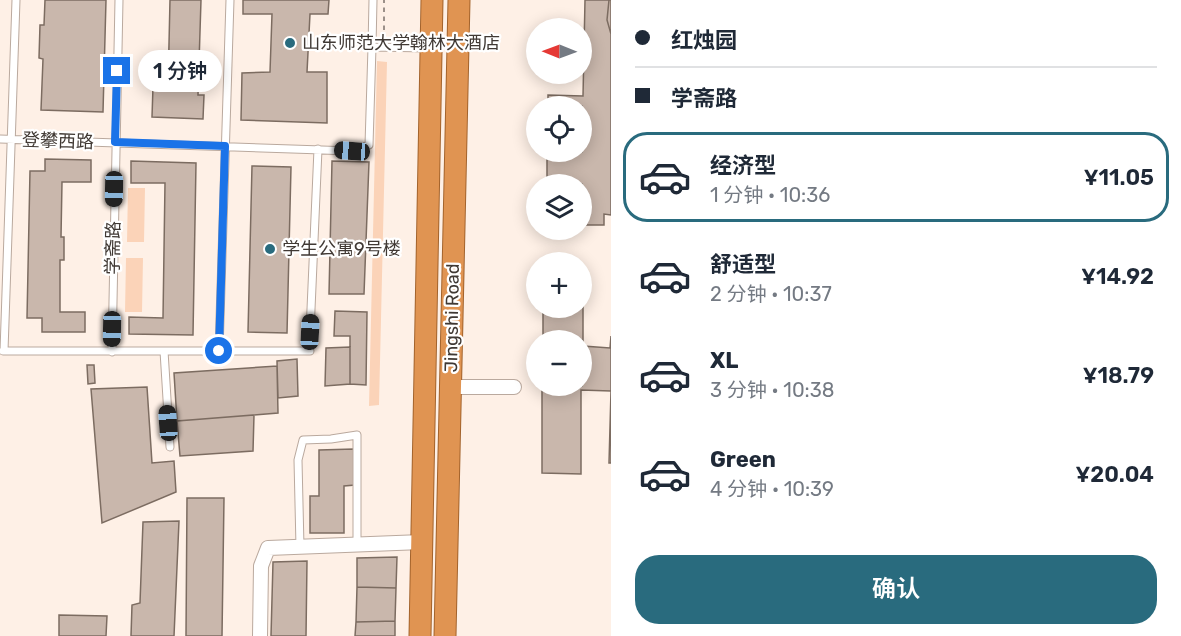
<!DOCTYPE html>
<html lang="zh">
<meta charset="utf-8">
<style>
body{margin:0;font-family:Rubik,"Noto Sans SC",sans-serif;background:#f6f6f7;color:#1f2937;height:100vh;display:flex;flex-direction:column;font-size:22px;white-space:nowrap}
*{box-sizing:border-box;margin:0}
p{font-size:20px;color:#747a83}
.icon{flex:none;width:33px;height:33px;fill:none;stroke:currentColor;stroke-width:2;stroke-linecap:round;stroke-linejoin:round}
.map{position:relative;flex:1;overflow:hidden}
.drawer{display:flex;flex-direction:column;background:#fff;width:570px}
.drawer>*{flex:none}
.guide{display:grid;align-content:center;height:132px;padding:0 24px;background:#fff}
.needle{width:39px;rotate:271deg}
.fabs{position:absolute;left:526px;top:18px;display:grid;gap:12px}
.fabs a{display:grid;place-items:center;width:66px;height:66px;border-radius:50%;background:#fff;box-shadow:0 3px 15px #0003;font-size:30px}
.end{position:absolute;width:27px;height:27px;margin:-14px;border:8px solid #1a73e8;background:#fff;box-shadow:0 0 0 3px #fff}
.from{border-radius:50%}
.bubble{position:absolute;height:42px;border-radius:21px;background:#fff;box-shadow:0 3px 15px #0003;font-size:20px;font-weight:600;line-height:42px;text-align:center}
.car{position:absolute;width:18px;height:36px;margin:-18px -9px;border-radius:8px;box-shadow:0 0 4px 2px #0007;background:linear-gradient(#222 24%,#8ab4d8 0 40%,#222 0 76%,#8ab4d8 0 86%,#222 0)}
.guide b{display:flex;align-items:center;gap:21px;height:57px;font-size:22px}
.guide b+b{border-top:2px solid #e0e1e3}
.guide i{width:15px;height:15px;background:#1f2937}
ul{padding:0;list-style:none}
li{display:flex;align-items:center;gap:18px;height:90px;margin:0 12px 9px;padding:0 12px;border:3px solid transparent;border-radius:24px}
li div{flex:1}
li b{display:block;font-size:22px}
li em{font-style:normal;font-weight:600}
li.current{border-color:#296b7e}
li>.icon{width:54px;height:54px;stroke-width:1.5}
.action{display:flex;gap:12px;margin-top:auto;padding:12px 24px}
.action a{flex:1;height:69px;border-radius:24px;background:#296b7e;color:#fff;font-size:24px;font-weight:600;line-height:69px;text-align:center}
main{display:flex;flex:1;min-height:0}
.map>svg:first-child{display:block}
.green{fill:#fbd3b8}
.building{fill:#c9b7ac;stroke:#7c6c61;stroke-width:1.5}
.lines{fill:none;stroke-linecap:round;stroke-linejoin:round}
.service-casing{stroke:#baa99e;stroke-width:9}
.minor-casing{stroke:#baa99e;stroke-width:16}
.trunk-casing{stroke:#a3632c;stroke-width:23}
.path{stroke:#9b9089;stroke-width:2;stroke-dasharray:4.5 4.5;stroke-linecap:butt}
.service{stroke:#fff;stroke-width:7}
.minor{stroke:#fff;stroke-width:14}
.trunk{stroke:#e09452;stroke-width:21}
.route{stroke:#1a73e8;stroke-width:8}
.poi-dot{fill:#296b7e;stroke:#fff;stroke-width:2}
.labels{text-anchor:middle;dominant-baseline:central;stroke-width:4.5;stroke-linejoin:round;paint-order:stroke}
.poi-label{font-size:18px;fill:#403934;stroke:#fff;text-anchor:start}
.street-label{font-size:18px;fill:#403934;stroke:#fff}
</style>
<main>
<div class="map">
<svg width="611" height="636" viewBox="0 0 611 636">
<rect width="100%" height="100%" fill="#fef0e6"/>
<path class="green" d="M377 61 387 62 379 405 369 406Z
M128 188H145L144 242H127Z
M126 258H143L142 312H125Z"/>
<path class="building" d="M45 0H106L103 112 41 110 43 59 39 58 40 25H44Z
M170 0H201L198 95H204L203 119 152 117 153 87 168 88Z
M243 0H329L328 14H310L307 72H327V123L241 120 242 73 270 72 272 14H243Z
M585 0H611V215L604 214V225H582V184H547V152H582V106H548V95L583 96Z
M609 0H611V34L607 20Z
M45 159 91 160V182H62L61 237H64V260H60V312H85V332H42V318H27L30 171H45Z
M131 161 196 163 193 335 129 334V317L163 318 165 183H131Z
M332 161 369 162 364 294H329Z
M252 166 291 167 287 333 248 332Z
M583 278V346L610 348 611 336V463H609L611 391 581 390V474L542 473V386H582V340H543V308H582Z
M335 311 367 312 366 385 350 384V336H334Z
M350 347V384L325 386 326 348Z
M297 359 298 396 278 398 277 361Z
M87 365H94L95 383 88 384Z
M277 366 278 413 177 421 174 373Z
M147 387 152 463 174 461 176 492 102 523 91 389Z
M254 415 253 451 180 456 177 421Z
M354 449 355 485 344 486V533H310V496H319V450Z
M187 498H224L222 636H186Z
M179 521 174 636H131L132 605 140 603 143 522Z
M397 557 396 588 357 587V558Z
M307 561 306 636H271L273 562Z
M357 587 396 588 395 621 356 622Z
M59 615 107 616 106 636H59Z
M395 621V636H355L356 622Z"/>
<g class="lines">
<g class="service-casing">
<path id="service" d="M373 0 372 47 428 48
M0 139 352 151 369 145 372 47
M310 332 318 149
M3 351H310
M4 351 16 0
M164 351 170 447
M219 351 230 0
M112 352 119 0
M300 547 298 460 303 440 331 439 357 435V545"/>
</g>
<g class="minor-casing">
<path id="minor" d="M451 387H514
M260 636 261 566 268 548 422 542"/>
</g>
<g class="trunk-casing">
<path id="trunk" d="M420 636 432 0
M445 636 459 0"/>
</g>
<path class="path" d="M384 39V0"/>
<use href="#service" class="service"/>
<use href="#minor" class="minor"/>
<use href="#trunk" class="trunk"/>
</g>
<g class="lines">
<path class="route" d="M117 71 115 142 225 146 219 351"/>
</g>
<g class="poi-dot">
<circle cx="290" cy="43" r="6"/>
<circle cx="270" cy="249" r="6"/>
</g>
<g class="labels">
<g class="poi-label">
<text x="302" y="43">山东师范大学翰林大酒店</text>
<text x="282" y="249">学生公寓9号楼</text>
</g>
<g class="street-label">
<text transform="translate(58 141) rotate(2)">登攀西路</text>
<text transform="translate(113 248) rotate(-89)">学斋路</text>
<text transform="translate(452 318) rotate(-89)">Jingshi Road</text>
</g>
</g>
</svg>
<div class="fabs">
<a><svg class="needle" viewBox="-14 -14 28 28"><path d="M0-13l5 13h-10z" fill="#e53935"/><path d="M0 13l5-13h-10z" fill="#747a83"/></svg></a>
<a><svg class="icon" aria-label="locate" viewBox="0 0 24 24"><circle cx="12" cy="12" r="6"/><path d="M12 2v4M12 18v4M2 12h4M18 12h4"/></svg></a>
<a><svg class="icon" aria-label="layers" viewBox="0 0 24 24"><path d="M12 4l9 5-9 5-9-5zM3 14l9 5 9-5"/></svg></a>
<a>+</a>
<a>−</a>
</div>
<i class="end from" style="left:219px;top:351px"></i>
<i class="end" style="left:117px;top:71px"></i>
<div class="bubble" style="left:138px;top:50px;width:84px">1 分钟</div>
<i class="car" style="left:352px;top:151px;rotate:274deg"></i>
<i class="car" style="left:114px;top:189px;rotate:181deg"></i>
<i class="car" style="left:112px;top:329px;rotate:181deg"></i>
<i class="car" style="left:310px;top:332px;rotate:3deg"></i>
<i class="car" style="left:168px;top:423px;rotate:356deg"></i>
</div>
<section class="drawer">
<div class="guide">
<b><i class="from"></i>红烛园</b>
<b><i></i>学斋路</b>
</div>
<ul>
<li class="current"><svg class="icon" aria-label="car" viewBox="0 0 24 24"><path d="M5 17H2v-5l4-1 3-4h7l3 4 3 1v5h-3M9 17h6M6 11h13"/><circle cx="7" cy="17" r="2"/><circle cx="17" cy="17" r="2"/></svg><div><b>经济型</b><p>1 分钟 · 10:36</p></div><em>¥11.05</em></li>
<li><svg class="icon" aria-label="car" viewBox="0 0 24 24"><path d="M5 17H2v-5l4-1 3-4h7l3 4 3 1v5h-3M9 17h6M6 11h13"/><circle cx="7" cy="17" r="2"/><circle cx="17" cy="17" r="2"/></svg><div><b>舒适型</b><p>2 分钟 · 10:37</p></div><em>¥14.92</em></li>
<li><svg class="icon" aria-label="car" viewBox="0 0 24 24"><path d="M5 17H2v-5l4-1 3-4h7l3 4 3 1v5h-3M9 17h6M6 11h13"/><circle cx="7" cy="17" r="2"/><circle cx="17" cy="17" r="2"/></svg><div><b>XL</b><p>3 分钟 · 10:38</p></div><em>¥18.79</em></li>
<li><svg class="icon" aria-label="car" viewBox="0 0 24 24"><path d="M5 17H2v-5l4-1 3-4h7l3 4 3 1v5h-3M9 17h6M6 11h13"/><circle cx="7" cy="17" r="2"/><circle cx="17" cy="17" r="2"/></svg><div><b>Green</b><p>4 分钟 · 10:39</p></div><em>¥20.04</em></li>
</ul>
<div class="action"><a>确认</a></div>
</section>
</main>
